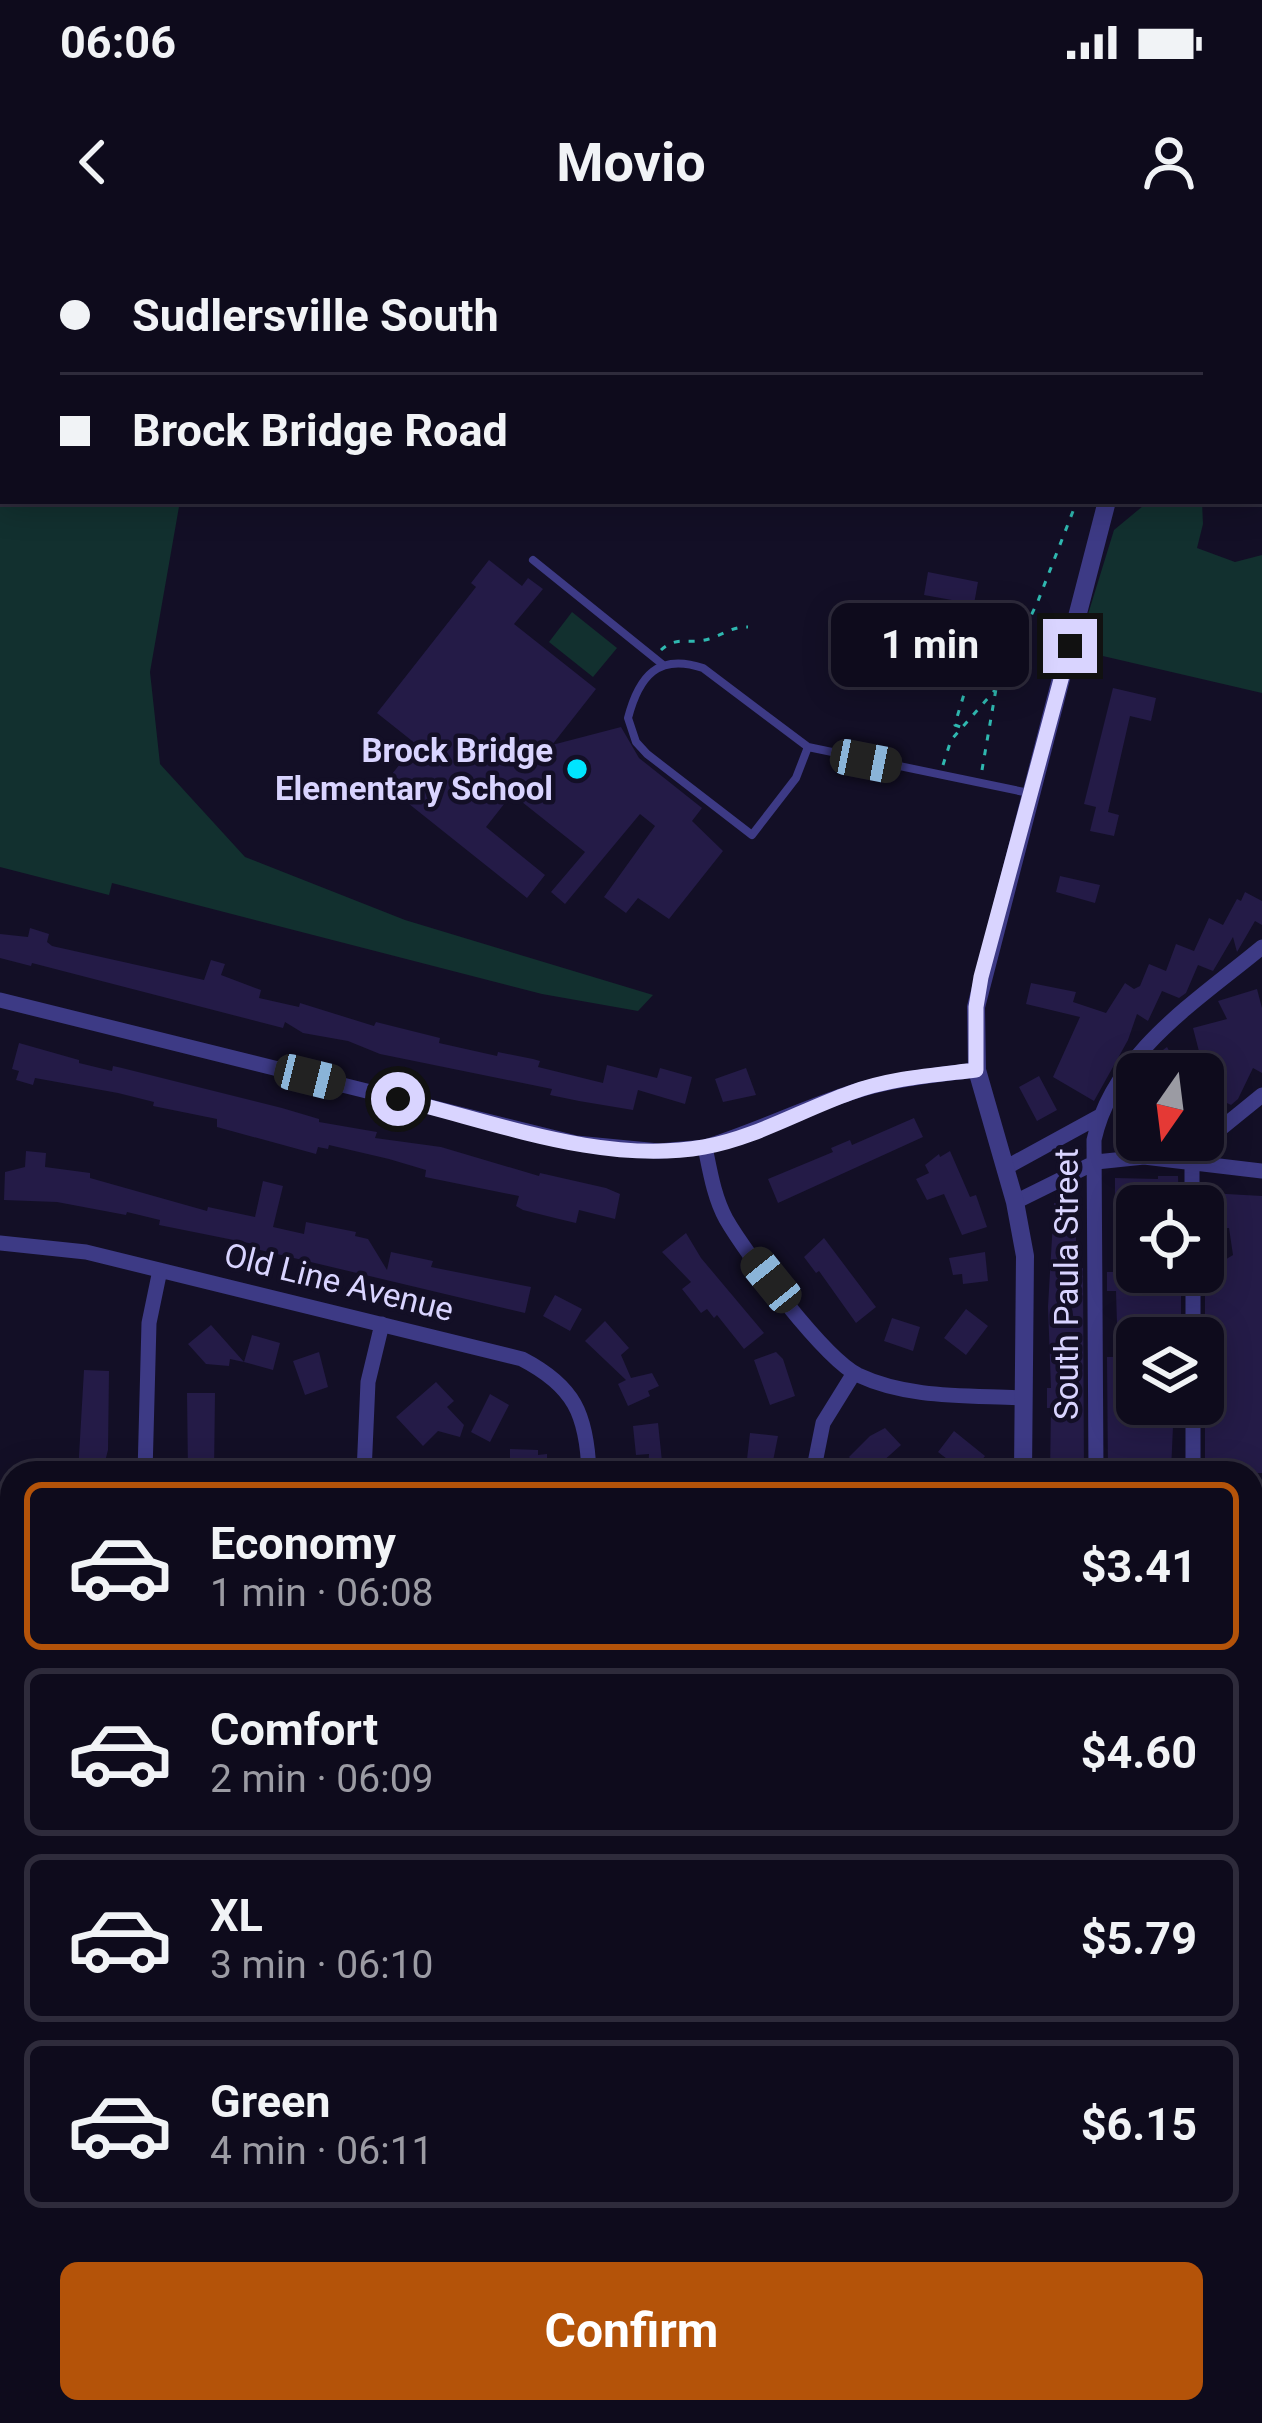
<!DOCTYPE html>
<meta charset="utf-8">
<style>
body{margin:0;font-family:Roboto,sans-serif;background:#1c1929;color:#f1f3f6;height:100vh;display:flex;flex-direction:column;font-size:45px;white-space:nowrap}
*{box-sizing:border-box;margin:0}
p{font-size:39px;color:#9b9ba3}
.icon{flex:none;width:66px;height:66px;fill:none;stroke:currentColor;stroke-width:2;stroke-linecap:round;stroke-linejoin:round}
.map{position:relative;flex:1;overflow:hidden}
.sheet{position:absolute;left:0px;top:1221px;width:1263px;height:963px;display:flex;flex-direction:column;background:#0e0b1c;border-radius:36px 36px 0 0;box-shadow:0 6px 30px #0003,0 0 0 3px #2e2b3b}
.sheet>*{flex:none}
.top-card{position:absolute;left:0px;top:0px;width:1263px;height:264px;box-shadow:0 6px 30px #0003,0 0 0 3px #2e2b3b;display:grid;align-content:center;height:264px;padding:0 60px;background:#0e0b1c}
.needle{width:78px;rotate:194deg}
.fabs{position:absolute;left:1116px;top:813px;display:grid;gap:24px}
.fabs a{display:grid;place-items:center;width:108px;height:108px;border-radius:18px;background:#0e0b1c;box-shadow:0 6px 30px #0003,0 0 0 3px #2e2b3b;font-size:60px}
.end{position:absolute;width:54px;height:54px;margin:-27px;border:15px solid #d9d4ff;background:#111;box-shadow:0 0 0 6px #111}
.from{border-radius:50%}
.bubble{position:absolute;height:84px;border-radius:18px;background:#0e0b1c;box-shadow:0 6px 30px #0003,0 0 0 3px #2e2b3b;font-size:39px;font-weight:700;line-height:84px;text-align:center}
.car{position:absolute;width:36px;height:72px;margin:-36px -18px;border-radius:15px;box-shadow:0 0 9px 3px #0007;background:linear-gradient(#222 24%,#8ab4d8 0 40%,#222 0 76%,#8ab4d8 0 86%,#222 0)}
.top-card b{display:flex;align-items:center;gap:42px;height:114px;font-size:45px}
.top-card b+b{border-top:3px solid #2e2b3b}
.top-card i{width:30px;height:30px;background:#f1f3f6}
ul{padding:21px 0 0;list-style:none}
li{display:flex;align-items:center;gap:36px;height:168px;margin:0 24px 18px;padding:0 36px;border:6px solid #2e2b3b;border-radius:18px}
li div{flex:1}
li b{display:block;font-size:45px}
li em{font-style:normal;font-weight:700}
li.active{border-color:#b45309}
li>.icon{width:108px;height:108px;stroke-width:1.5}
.primary-button{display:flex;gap:24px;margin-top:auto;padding:24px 60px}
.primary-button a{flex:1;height:138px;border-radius:18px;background:#b45309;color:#fff;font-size:48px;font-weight:700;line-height:138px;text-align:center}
.status{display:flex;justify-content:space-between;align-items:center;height:84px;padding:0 60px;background:#0e0b1c;direction:ltr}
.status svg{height:33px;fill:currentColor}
header{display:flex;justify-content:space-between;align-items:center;height:156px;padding:0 60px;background:#0e0b1c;font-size:54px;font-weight:700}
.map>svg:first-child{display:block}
.green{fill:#12302f}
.building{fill:#241b47}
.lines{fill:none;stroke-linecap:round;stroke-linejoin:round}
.path{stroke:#2fb8b0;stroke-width:3;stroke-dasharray:6 9;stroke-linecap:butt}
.service{stroke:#3d3a85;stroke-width:8}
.minor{stroke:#3d3a85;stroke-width:15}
.tertiary{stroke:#3d3a85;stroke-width:18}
.route{stroke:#d9d4ff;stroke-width:15}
.poi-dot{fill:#00e5ff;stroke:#130f26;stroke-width:4.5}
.labels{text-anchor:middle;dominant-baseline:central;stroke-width:9;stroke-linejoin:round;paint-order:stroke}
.poi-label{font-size:33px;font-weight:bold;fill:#d9d4ff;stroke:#130f26;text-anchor:end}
.street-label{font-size:33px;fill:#d9d4ff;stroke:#130f26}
</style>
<div class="status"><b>06:06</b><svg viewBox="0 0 49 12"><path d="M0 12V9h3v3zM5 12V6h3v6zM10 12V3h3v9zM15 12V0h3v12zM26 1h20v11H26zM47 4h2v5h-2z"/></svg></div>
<header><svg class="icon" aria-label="back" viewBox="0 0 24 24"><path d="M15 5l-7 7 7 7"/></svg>Movio<svg class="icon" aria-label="person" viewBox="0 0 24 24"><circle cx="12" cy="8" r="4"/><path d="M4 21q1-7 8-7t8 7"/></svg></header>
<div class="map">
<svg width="1262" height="2183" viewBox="0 0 1262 2183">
<rect width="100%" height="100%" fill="#130f26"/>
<path class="green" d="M0 0H905L3 3V261H180L150 432 160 524 245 617 405 680 653 755 638 771 542 754 112 643 109 655 0 627Z
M1149 261 1202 262 1203 284 1197 308 1235 322 1262 315V453L1077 410 1114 290Z
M572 372 617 408 593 437 549 402Z
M1251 1921 1262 1925V2160L1257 2051 1251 2050Z
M0 2010H12V2172H223L228 2183H0Z"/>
<path class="building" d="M489 320 522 346 528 338 543 349 514 384 596 449 552 505 621 487 639 518 702 568 692 581 723 611 669 679 638 658 626 673 604 657 655 586 640 574 565 664 551 652 585 612 512 554 486 587 545 635 527 658 384 544 416 504 377 473 476 347 471 343Z
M928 332 978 342 974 364 924 355Z
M1113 448 1156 458 1151 481 1130 476 1108 572 1119 575 1114 596 1090 591 1096 567 1084 564Z
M1060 636 1100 645 1095 663 1056 652Z
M1245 652 1262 661V685L1255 681 1237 712 1233 697 1213 731 1198 725 1186 753 1179 758 1162 751 1148 781 1137 774 1128 800 1094 861 1053 837 1080 777 1026 764 1031 743 1076 752 1073 762 1106 773 1125 743 1134 749 1140 746 1149 724 1166 731 1176 704 1194 711 1209 678 1223 685 1237 659 1241 661Z
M30 688 49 694 47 702 52 706 204 740 211 720 225 724 221 735 261 750 259 758 299 767 300 763 374 786 376 782 440 798 439 803 497 816 498 812 533 819 540 821 538 827 603 843 607 825 657 838 660 828 692 837 685 864 638 850 633 870 579 861 550 855 552 849 380 814 348 801 303 793 285 782 283 788 32 723 31 726 0 718V694L28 697Z
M1257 749 1262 768V833L1253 828 1238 859 1231 865 1219 859 1203 888V834H1160L1152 818 1167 807 1181 832 1202 823 1193 788 1227 779 1218 761Z
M19 803 79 820V823L112 831 113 826 122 828 282 868 319 879V882L377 892 375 898 441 907 539 936 540 933 606 948 620 954 615 979 579 970 576 983 559 979 523 970 516 966 519 956 425 937 426 930 389 919 329 905 328 909 318 907 316 914 217 887V879L153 866 154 862 118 853 35 838 33 845 16 840 19 831 12 829Z
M746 828 756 855 723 862 715 839Z
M1039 836 1057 870 1037 881 1019 847Z
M914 878 923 897 778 963 768 939 833 912 831 908 850 900 852 905Z
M26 911 46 913 45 927 90 933V938L207 971 208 967 255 977 263 941 283 946 273 987 304 994 306 982 356 992 355 996 368 999 387 1030 391 1012 433 1021 431 1027 531 1047 525 1073 256 1009 258 1005 159 985 160 980 127 972 126 975 57 962 4 960 5 932 25 927Z
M950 911 970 957 976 955 987 987 962 995 944 954 927 960 916 939 929 933 925 925 939 914 940 917Z
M1158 936H1178L1179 966H1135V1019L1137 1032H1181V1083H1139L1137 1128H1130L1132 1158 1137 1157V1164H1174L1171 1231 1108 1233 1107 1117H1118L1116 1051H1107V1032H1115V938L1158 939Z
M1209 953 1262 956V1233H1205V1032L1233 1015 1229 988 1210 989Z
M1054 963 1076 964V1028H1083L1084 1233H1050L1051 1168H1047V1148H1051L1048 1067Z
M686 993 701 1018 764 1093 744 1109 717 1075 714 1078 707 1069 701 1073 682 1049 691 1042 662 1012Z
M824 998 876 1067 856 1083 819 1031 816 1033 804 1017Z
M985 1012 988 1041 963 1044 962 1034 953 1035 949 1018Z
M555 1055 582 1069 570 1091 543 1076Z
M966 1069 988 1086 966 1115 944 1098Z
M892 1078 920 1087 913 1111 884 1101Z
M605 1081 629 1108 621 1115 631 1138 652 1133 659 1146 648 1151 650 1156 628 1166 618 1144 626 1140 585 1101Z
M211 1085 244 1122 230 1119 229 1126 206 1124 188 1104Z
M252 1095 280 1103 273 1130 244 1122Z
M319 1112 328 1147 305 1155 293 1121Z
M776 1112 783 1119 795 1156 770 1165 754 1120Z
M84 1130 109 1131 108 1210 102 1233H78Z
M436 1142 454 1161 447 1167 464 1185 460 1197 438 1191 423 1206 396 1177Z
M187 1153H215L214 1233H188Z
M490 1154 509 1165 490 1202 471 1192Z
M658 1183 663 1231H648L649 1214 636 1215 633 1186Z
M885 1188 901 1205 870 1233H863L849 1217 870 1196Z
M954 1191 985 1216 972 1233H965L938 1212Z
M750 1193 778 1196 771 1231 746 1228Z
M510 1209 538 1210V1215L547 1214V1233H510Z"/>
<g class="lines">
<path class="path" d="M1150 3 1151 0
M959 362 956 374 970 380C983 409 962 456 955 485L963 488
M661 410C677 395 690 405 709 399 723 395 733 386 748 387
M943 525 951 500 995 450
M982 530 996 449 1038 361 1077 261"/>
<path class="service" d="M1250 3H1262
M1260 42 1262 43
M1260 101 1262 103
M533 320 662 424
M808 507 796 538 752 595 647 514 636 502 628 478C639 436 658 413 703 428L808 507 1029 553
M1251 1811 1262 1812
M1251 1867 1262 1866
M1013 2180 1127 2183"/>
<path class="minor" d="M0 760 576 903 659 911 705 907C710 931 714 957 726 979 746 1014 824 1118 858 1135 909 1159 968 1155 1024 1158
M705 907C756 891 805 867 856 851 895 839 936 835 977 830
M1005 928 1100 876
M1015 962 1096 922 1144 917 1262 931
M1192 966V921L1203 903 1262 855
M0 1003 86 1012 522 1119C574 1146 587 1174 589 1233
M1193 1032V1098
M1193 1164V1233
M145 1233 149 1083 160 1030
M364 1233 368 1142 382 1084
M813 1233 823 1183 854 1133
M1096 1233 1094 900C1113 813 1197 761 1262 707
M1251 1297H1262
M0 1614 12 1616
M1251 1622 1262 1623
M0 1852 12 1854
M364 2172 373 2183
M556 2183 559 2172
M800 2183V2172"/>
<path class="tertiary" d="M1172 3 1173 0
M1023 1233 1025 1016 1015 962 977 830 976 767 1107 261
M1011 2183V2172"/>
</g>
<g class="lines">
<path class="route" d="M398 859C495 882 603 925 704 907 755 898 802 870 850 853 890 838 935 835 976 830V767L981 737 1070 406"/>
</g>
<circle class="poi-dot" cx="577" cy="529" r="12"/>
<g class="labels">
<g class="poi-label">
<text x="553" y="510">Brock Bridge<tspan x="553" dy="38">Elementary School</tspan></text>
</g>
<g class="street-label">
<text transform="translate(339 1042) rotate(14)">Old Line Avenue</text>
<text transform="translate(1066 1044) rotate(-90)">South Paula Street</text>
</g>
</g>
</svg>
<div class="fabs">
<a><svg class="needle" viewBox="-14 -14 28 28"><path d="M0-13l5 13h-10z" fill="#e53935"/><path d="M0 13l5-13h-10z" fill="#9b9ba3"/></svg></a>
<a><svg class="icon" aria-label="locate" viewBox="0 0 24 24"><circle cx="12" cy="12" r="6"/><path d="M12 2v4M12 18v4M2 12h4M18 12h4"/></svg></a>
<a><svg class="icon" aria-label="layers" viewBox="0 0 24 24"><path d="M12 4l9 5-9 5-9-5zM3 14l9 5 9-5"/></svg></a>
</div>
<i class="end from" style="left:398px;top:859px"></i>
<i class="end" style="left:1070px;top:406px"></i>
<div class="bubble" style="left:831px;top:363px;width:198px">1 min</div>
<i class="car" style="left:866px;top:521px;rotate:101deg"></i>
<i class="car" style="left:310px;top:837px;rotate:104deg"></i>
<i class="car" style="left:771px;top:1040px;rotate:321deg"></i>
<div class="top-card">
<b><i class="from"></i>Sudlersville South</b>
<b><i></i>Brock Bridge Road</b>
</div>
<section class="sheet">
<ul>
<li class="active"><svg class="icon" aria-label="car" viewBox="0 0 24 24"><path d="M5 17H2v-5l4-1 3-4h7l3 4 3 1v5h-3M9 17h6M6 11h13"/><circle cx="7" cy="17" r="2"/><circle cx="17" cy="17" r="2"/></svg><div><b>Economy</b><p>1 min · 06:08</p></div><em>$3.41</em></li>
<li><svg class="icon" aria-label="car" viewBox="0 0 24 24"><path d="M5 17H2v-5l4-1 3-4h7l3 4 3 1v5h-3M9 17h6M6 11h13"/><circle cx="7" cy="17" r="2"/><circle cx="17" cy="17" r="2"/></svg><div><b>Comfort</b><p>2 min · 06:09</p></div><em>$4.60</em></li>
<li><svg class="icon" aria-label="car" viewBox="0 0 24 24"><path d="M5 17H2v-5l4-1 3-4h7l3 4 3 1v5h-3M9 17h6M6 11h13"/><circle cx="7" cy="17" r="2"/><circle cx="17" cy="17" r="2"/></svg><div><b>XL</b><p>3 min · 06:10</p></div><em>$5.79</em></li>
<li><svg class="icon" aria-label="car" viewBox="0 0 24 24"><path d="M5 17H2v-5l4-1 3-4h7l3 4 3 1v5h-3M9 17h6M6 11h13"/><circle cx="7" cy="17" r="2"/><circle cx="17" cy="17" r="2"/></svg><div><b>Green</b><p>4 min · 06:11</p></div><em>$6.15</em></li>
</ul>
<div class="primary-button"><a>Confirm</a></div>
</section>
</div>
